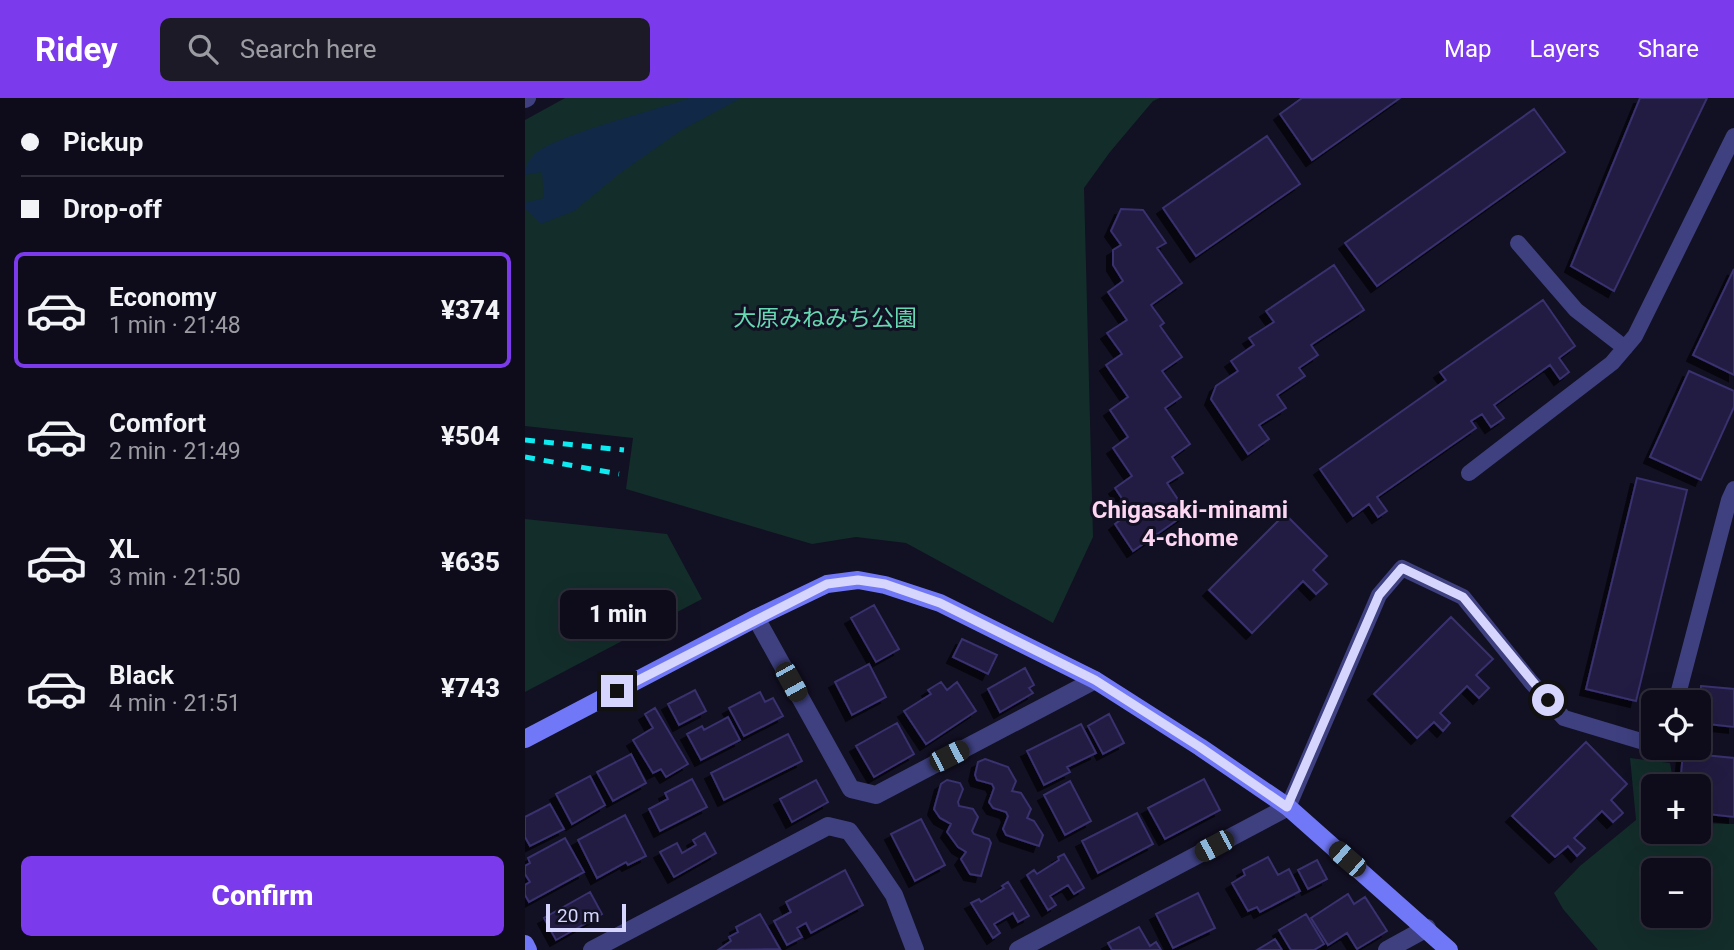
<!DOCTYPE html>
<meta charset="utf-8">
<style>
body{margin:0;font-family:Roboto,"Noto Sans JP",sans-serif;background:#1c1a27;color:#f1f3f6;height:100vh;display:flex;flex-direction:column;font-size:26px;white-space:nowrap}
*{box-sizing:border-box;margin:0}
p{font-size:23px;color:#9b9ba2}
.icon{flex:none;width:38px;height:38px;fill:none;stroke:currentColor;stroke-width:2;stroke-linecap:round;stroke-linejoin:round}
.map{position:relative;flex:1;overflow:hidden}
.drawer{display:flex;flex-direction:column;background:#0e0c1a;width:525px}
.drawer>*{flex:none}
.hud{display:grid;align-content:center;height:154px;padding:0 21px;background:#0e0c1a}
.buttons{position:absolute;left:1116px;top:592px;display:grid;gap:14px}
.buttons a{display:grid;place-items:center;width:70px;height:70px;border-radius:10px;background:#0e0c1a;box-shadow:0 7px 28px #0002,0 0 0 2px #2e2c39;font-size:35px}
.scale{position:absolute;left:21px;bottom:18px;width:80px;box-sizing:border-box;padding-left:7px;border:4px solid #d6d5fd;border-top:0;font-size:19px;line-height:24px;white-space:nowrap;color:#d6d5fd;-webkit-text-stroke:5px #121023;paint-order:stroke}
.end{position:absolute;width:32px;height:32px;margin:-16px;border:9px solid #d6d5fd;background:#111;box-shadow:0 0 0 4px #111}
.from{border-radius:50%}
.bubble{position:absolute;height:49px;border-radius:10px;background:#0e0c1a;box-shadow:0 7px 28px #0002,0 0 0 2px #2e2c39;font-size:23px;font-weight:800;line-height:49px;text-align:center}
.car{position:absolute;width:21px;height:42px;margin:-21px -10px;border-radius:9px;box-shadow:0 0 5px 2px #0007;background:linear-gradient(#222 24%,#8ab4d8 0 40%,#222 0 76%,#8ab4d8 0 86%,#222 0)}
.hud b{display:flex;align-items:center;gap:24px;height:66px;font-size:26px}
.hud b+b{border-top:2px solid #2e2c39}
.hud i{width:18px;height:18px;background:#f1f3f6}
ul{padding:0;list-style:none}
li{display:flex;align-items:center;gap:21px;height:116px;margin:0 14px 10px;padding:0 7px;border:4px solid transparent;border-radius:10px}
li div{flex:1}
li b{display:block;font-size:26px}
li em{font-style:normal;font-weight:800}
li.on{border-color:#7c3aed}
li>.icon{width:63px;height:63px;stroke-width:1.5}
.button{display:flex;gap:14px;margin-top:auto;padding:14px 21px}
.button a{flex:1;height:80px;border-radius:10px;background:#7c3aed;color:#fff;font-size:28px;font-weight:800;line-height:80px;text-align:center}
header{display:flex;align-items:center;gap:42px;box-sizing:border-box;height:98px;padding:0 35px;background:#7c3aed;color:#fff}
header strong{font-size:33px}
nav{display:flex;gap:38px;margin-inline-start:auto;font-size:24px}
.search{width:490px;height:63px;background:#1c1a27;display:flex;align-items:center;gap:18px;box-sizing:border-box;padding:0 24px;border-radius:10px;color:#9b9ba2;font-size:26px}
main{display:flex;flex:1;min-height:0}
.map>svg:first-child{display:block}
.green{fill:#132d2a;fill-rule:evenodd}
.water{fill:#112946}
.building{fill:#221d43;stroke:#38306e;stroke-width:2;filter:url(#shadow)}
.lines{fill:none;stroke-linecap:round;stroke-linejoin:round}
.lane{stroke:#3e4080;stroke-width:16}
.street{stroke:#3e4080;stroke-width:18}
.secondary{stroke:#7178f7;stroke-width:18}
.rail{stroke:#0eeaef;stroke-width:5;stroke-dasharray:10 9;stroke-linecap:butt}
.route{stroke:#d6d5fd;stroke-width:9}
.labels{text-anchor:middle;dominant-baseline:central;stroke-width:6;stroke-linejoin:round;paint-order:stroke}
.park-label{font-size:23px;fill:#65d9b2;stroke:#121023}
.neighbourhood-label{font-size:24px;font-weight:bold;fill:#fdd6f2;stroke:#121023}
</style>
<header>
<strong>Ridey</strong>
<div class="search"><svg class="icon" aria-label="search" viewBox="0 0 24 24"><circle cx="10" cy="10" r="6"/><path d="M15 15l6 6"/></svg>Search here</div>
<nav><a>Map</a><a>Layers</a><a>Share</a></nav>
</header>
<main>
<section class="drawer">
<div class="hud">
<b><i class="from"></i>Pickup</b>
<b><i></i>Drop-off</b>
</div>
<ul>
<li class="on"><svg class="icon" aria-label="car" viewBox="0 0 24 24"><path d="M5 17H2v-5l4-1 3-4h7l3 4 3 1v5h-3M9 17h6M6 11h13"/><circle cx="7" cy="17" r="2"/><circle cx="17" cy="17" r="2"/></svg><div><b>Economy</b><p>1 min · 21:48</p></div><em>¥374</em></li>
<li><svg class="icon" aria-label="car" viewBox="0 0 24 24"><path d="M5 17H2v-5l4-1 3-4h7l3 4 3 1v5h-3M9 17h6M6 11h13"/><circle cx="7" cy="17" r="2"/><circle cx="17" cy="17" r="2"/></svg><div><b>Comfort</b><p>2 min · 21:49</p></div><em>¥504</em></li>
<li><svg class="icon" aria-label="car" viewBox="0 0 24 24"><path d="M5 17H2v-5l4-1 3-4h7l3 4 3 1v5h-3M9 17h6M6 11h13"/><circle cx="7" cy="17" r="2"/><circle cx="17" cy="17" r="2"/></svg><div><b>XL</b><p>3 min · 21:50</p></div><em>¥635</em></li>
<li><svg class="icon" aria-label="car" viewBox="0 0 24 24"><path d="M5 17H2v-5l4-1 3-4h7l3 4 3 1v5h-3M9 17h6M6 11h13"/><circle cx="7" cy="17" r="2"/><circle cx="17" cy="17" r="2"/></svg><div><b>Black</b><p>4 min · 21:51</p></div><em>¥743</em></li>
</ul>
<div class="button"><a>Confirm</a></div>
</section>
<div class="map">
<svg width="1209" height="852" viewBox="0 0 1209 852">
<defs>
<filter id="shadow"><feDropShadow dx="-6" dy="6" stdDeviation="0" flood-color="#0009"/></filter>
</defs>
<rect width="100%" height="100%" fill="#121023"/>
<path class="green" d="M40 0H635L628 3 585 54 559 90 568 439 528 525 381 445 331 439 287 446 101 391 108 340 0 328V22Z
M0 421 142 436 177 501 0 594Z
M1105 660 1145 665 1149 688H1129V733H1174V725L1209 726V852H1073L1038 811 1029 795 1055 768 1111 722ZM1129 772H1174V817H1129Z"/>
<path class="water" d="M164 0H216L155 33 94 76 49 113 16 126 0 110V105L19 100 17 74 0 77C0 70 3 63 8 58 24 38 133 12 164 0Z"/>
<path class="building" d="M777 0H875L787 62 755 16Z
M1115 0H1182L1089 193 1046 168Z
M1009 11 1040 54 852 188 820 145Z
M742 38 775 86 671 158 638 110Z
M596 111 618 112 641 145 632 150 657 185 626 207 639 225 635 228 657 259 637 273 656 299 640 310 665 346 647 359 658 375 642 385 662 415 608 453 590 426 606 414 590 390 607 378 588 350 603 339 585 312 603 299 581 267 597 256 582 235 602 222 583 194 598 183 588 167V152L596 147 586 133Z
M809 167 839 212 786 247 793 257 774 270 780 278 752 297 761 310 734 327 744 341 723 356 686 301 691 288 713 273 706 263 729 247 724 240 749 224 741 213Z
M1209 171V277L1168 257Z
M1018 202 1050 248 1034 260 1044 274 1035 281 1025 267 969 307 979 320 966 329 957 316 946 323 951 330 852 399 862 413 853 419 844 406 828 418 795 371 921 282 915 274Z
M1164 273 1209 293V309L1176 382 1125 359Z
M1112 380 1162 392 1111 603 1061 591Z
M760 416 802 458 788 472 802 486 791 496 778 483 727 535 684 492Z
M349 507 374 551 351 564 326 520Z
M926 519 968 561 951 577 964 590 954 600 942 588 915 615 925 625 918 633 909 624 892 640 849 596Z
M437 541 472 557 463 576 428 559Z
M344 566 361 599 327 617 310 584Z
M500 570 509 587 504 590 508 595 475 614 463 591Z
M416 584 422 592 432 584 451 613 401 646 379 613 406 596 403 592Z
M1176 588 1209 591V629L1174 625Z
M170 592 181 613 154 627 143 606Z
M235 594 240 604 248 600 258 618 219 638 204 610Z
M130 610 163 666 141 679 136 671 128 675 108 642 128 630 120 616Z
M584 616 599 645 578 656 563 628Z
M203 619 215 642 176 662 162 636 177 628 179 632Z
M372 625 389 656 349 679 331 648Z
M556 626 571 655 542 669 545 674 519 687 502 653Z
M263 636 277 663 199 702 186 675Z
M1061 644 1102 686 1086 702 1098 715 1088 724 1077 713 1049 740 1060 750 1052 758 1043 748 1030 759 987 718Z
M1158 655 1209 660V719L1174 715V688H1155Z
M106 656 121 685 88 703 72 674Z
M460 661 483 669 491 683 487 693 496 695 506 711 502 720 509 723 518 737 514 748 481 737 478 731 483 718 481 714 468 710 464 704 469 690 467 686 452 682 450 677 453 664Z
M65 678 80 707 47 726 31 696Z
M167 681 182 709 135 733 124 711 143 701 140 695Z
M679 681 695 712 640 741 623 710Z
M291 682 303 704 267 724 255 701Z
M422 682 435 685 438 691 433 704 434 708 448 711 453 719 447 733 449 736 464 741 466 745 456 778 445 776 436 761 441 754 433 749 422 734 426 726 415 720 409 711 416 686Z
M545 683 566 723 540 737 519 697Z
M25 706 39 731 5 748 0 739V719Z
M612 715 628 746 573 775 557 743Z
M100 717 121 758 103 767 101 764 72 780 53 742Z
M396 721 420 767 390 783 366 736Z
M180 735 191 755 149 779 135 754 152 745 157 755 171 747 168 742Z
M40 740 59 774 4 804 0 797V787L5 784 0 776V768L5 765 3 760Z
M539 756 559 790 549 796 543 787 525 798 531 807 523 812 502 777 509 772 512 776 534 762 533 759Z
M743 759 753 777 764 771 775 793 735 814 732 809 723 813 707 785 720 777 718 772Z
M792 762 802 781 783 791 773 772Z
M320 772 338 807 286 835 281 825 272 830 277 839 262 847 249 823 266 814 261 804Z
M483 784 504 818 493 824 488 815 469 826 475 835 468 840 446 805 454 801 456 804 479 790 477 788Z
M65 794 77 816 31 842 19 820Z
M673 795 690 830 648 850 631 816Z
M823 796 829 806 840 799 862 833 832 851 822 835 803 847 786 820Z
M235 816 255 851 193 852 206 843 204 839 213 834 211 829Z
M781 816 799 846 789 852H766L754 832Z
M614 829 625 848 631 844 636 852H587L583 845Z
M750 841 757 852H732Z"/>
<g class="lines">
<path class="lane" d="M993 145 1051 212 1100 250
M944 375 1087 265 1110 238 1209 38
M1151 604 1204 402 1209 391
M763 709 854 497 877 470 938 499 1006 584 1039 620 1129 647"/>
<path class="street" d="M0 1 2 0
M231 520 326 691 351 697 570 582
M67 852 303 728 324 733 346 763 369 797 390 852
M493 852 763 709
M862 852 902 830"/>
<path class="secondary" d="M0 641 231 520 302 486 333 482 360 487 415 505 570 582 675 649 763 709 924 852
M0 846 3 852"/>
<path class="rail" d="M0 342 99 352
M0 359 94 376"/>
</g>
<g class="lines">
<path class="route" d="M92 593 302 486 333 482 360 486 415 505 570 582 675 649 762 709 854 497 877 470 938 499 1023 602"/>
</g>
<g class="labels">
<g class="park-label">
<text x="300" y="220">大原みねみち公園</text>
</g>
<g class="neighbourhood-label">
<text x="665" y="412">Chigasaki-minami<tspan x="665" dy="28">4-chome</tspan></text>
</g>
</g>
</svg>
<div class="buttons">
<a><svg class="icon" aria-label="locate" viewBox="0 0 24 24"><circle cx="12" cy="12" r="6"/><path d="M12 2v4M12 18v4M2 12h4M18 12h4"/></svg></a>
<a>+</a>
<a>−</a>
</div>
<div class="scale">20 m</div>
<i class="end from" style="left:1023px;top:602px"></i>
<i class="end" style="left:92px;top:593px"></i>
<div class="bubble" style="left:35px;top:492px;width:116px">1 min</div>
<i class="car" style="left:266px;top:584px;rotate:151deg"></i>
<i class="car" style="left:424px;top:658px;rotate:63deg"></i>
<i class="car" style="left:689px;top:748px;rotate:242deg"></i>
<i class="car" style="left:822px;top:761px;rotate:311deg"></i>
</div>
</main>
